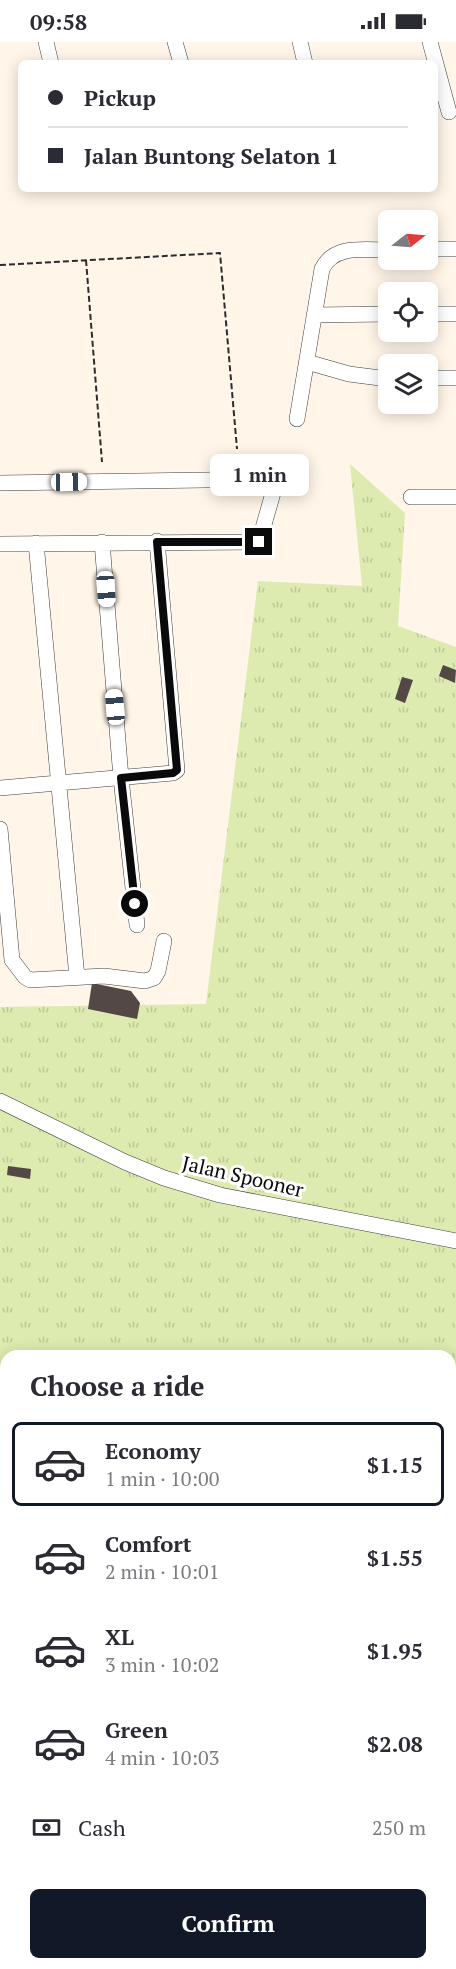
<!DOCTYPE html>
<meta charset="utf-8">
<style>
body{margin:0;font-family:"PT Serif",serif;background:#f7f7f7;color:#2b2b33;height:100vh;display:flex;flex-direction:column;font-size:22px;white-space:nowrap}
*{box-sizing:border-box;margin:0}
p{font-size:20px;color:#7c7c81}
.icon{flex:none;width:33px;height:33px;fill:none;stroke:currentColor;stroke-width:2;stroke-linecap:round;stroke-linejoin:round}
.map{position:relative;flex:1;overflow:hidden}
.sheet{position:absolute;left:0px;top:1308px;width:456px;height:620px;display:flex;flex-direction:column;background:#fff;border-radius:18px 18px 0 0;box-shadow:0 3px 15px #0003}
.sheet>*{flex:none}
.guide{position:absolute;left:18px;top:18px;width:420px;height:132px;border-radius:9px;box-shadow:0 3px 15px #0003;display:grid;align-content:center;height:132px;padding:0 30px;background:#fff}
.needle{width:39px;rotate:73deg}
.buttons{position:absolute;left:378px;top:168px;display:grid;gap:12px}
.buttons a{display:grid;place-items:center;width:60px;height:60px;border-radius:9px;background:#fff;box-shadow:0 3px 15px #0003;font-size:30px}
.end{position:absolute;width:27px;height:27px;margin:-14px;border:8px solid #0a0a0a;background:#fff;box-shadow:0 0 0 3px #fff}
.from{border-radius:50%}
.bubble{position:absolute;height:42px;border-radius:9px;background:#fff;box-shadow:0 3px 15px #0003;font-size:20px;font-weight:600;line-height:42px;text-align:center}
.car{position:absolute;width:18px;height:36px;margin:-18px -9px;border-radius:8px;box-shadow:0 0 4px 2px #0007;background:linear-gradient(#fff 24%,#345 0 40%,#fff 0 76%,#345 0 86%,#fff 0)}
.guide b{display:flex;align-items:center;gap:21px;height:57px;font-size:22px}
.guide b+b{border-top:2px solid #e1e1e2}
.guide i{width:15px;height:15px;background:#2b2b33}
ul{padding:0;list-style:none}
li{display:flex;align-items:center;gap:18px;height:84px;margin:0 12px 9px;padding:0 18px;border:3px solid transparent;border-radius:9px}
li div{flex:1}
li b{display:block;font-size:22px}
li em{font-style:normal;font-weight:600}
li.selected{border-color:#111827}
li>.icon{width:54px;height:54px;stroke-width:1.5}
h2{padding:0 30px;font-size:27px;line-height:72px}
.pay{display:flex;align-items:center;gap:15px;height:66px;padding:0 30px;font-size:22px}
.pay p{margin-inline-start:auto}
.button{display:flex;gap:12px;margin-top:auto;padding:12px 30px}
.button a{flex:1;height:69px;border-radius:9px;background:#111827;color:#fff;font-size:24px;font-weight:600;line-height:69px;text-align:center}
.status{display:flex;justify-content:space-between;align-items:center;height:42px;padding:0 30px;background:#fff;direction:ltr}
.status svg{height:16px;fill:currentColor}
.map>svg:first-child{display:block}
.grass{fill:url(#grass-tufts)}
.building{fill:#534846}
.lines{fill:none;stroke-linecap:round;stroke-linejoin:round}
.minor-casing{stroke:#3d3d3d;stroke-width:16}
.major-casing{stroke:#1b1b1b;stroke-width:21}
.path{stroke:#2c2c2c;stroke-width:2;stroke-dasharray:6 3;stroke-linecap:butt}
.minor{stroke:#fff;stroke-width:15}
.major{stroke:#ffae58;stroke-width:20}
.route{stroke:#0a0a0a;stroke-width:8}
.labels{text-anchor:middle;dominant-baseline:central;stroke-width:6;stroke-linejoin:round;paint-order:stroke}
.street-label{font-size:20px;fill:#0a0a0a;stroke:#fff}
</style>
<div class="status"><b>09:58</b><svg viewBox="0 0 49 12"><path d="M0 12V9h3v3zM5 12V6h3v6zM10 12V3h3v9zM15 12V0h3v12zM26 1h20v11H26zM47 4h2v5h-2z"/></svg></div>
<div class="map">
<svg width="456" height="1927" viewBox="0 0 456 1927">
<defs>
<pattern id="grass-tufts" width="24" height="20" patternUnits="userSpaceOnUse" patternTransform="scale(1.5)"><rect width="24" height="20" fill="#ddebb0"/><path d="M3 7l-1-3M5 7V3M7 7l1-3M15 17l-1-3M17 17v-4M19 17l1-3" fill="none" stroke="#bcc896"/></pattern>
</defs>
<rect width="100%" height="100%" fill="#fff5e8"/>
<path class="grass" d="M350 422 405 471 398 584 456 605V1908L450 1912V1314H6V1635L0 1632V965L206 962 258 539 362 544Z
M172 1922H435L426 1927H190Z"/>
<path class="building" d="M443 623 456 628 455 641 439 634Z
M402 635 413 638 405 661 395 657Z
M92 941 131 949 140 961 137 977 88 967Z
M8 1124 31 1127 30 1137 7 1133Z
M0 1718 6 1719V1735H0Z"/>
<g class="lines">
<g class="minor-casing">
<path id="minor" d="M46 0 51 21
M175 0 181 21
M300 0 305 21
M430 0 449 70
M428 207H456
M428 272H456
M314 273 388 272
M307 320 349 332 388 337
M428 336H456
M297 377 322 227C334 202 365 208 388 208
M0 441 277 437 259 500 0 502
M411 455H456
M102 500 121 736 137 883
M36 501 77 935
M0 746 173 731 177 728 157 499
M0 787 12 918 25 935 30 938 104 934 145 939 154 936 158 929 164 899
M0 1059 125 1120 164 1136 220 1153 456 1199"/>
</g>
<g class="major-casing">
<path id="major" d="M0 1925 12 1927"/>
</g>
<path class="path" d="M86 218 102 420
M0 223 220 211 237 407"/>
<use href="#minor" class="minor"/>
<use href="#major" class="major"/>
</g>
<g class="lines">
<path class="route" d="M135 862 121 736 173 731 177 728 157 500H259"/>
</g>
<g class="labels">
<g class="street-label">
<text transform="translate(243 1134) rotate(13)">Jalan Spooner</text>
</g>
</g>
</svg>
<div class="buttons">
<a><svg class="needle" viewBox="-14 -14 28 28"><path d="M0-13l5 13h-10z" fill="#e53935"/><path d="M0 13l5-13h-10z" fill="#7c7c81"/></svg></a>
<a><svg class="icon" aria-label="locate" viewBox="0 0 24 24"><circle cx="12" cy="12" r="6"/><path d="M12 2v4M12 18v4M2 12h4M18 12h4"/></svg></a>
<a><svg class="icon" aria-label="layers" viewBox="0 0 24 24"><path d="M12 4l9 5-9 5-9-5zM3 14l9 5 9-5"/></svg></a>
</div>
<i class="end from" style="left:135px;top:862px"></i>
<i class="end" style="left:259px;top:500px"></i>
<div class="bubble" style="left:210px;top:412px;width:99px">1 min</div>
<i class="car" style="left:69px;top:440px;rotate:89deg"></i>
<i class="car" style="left:106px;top:547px;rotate:176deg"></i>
<i class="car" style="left:115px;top:665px;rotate:355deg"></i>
<div class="guide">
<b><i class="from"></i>Pickup</b>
<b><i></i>Jalan Buntong Selaton 1</b>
</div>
<section class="sheet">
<h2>Choose a ride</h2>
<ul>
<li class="selected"><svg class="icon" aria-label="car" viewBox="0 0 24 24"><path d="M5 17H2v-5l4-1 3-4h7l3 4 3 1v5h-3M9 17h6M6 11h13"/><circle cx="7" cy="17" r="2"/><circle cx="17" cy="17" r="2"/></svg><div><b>Economy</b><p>1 min · 10:00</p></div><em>$1.15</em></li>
<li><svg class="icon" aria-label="car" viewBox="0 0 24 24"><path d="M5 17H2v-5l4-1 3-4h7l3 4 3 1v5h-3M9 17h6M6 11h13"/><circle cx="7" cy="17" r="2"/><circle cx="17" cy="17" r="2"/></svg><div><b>Comfort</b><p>2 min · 10:01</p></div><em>$1.55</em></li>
<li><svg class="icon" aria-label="car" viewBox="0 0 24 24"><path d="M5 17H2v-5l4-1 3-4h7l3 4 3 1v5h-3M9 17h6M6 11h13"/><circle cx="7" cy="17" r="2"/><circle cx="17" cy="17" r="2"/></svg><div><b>XL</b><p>3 min · 10:02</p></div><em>$1.95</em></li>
<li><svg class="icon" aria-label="car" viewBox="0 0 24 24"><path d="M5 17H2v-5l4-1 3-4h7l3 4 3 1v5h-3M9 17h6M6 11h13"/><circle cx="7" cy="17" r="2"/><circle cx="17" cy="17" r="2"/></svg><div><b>Green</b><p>4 min · 10:03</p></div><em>$2.08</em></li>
</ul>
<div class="pay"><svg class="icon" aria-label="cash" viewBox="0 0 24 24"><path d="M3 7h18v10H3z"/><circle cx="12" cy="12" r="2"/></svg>Cash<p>250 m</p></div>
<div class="button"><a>Confirm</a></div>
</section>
</div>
